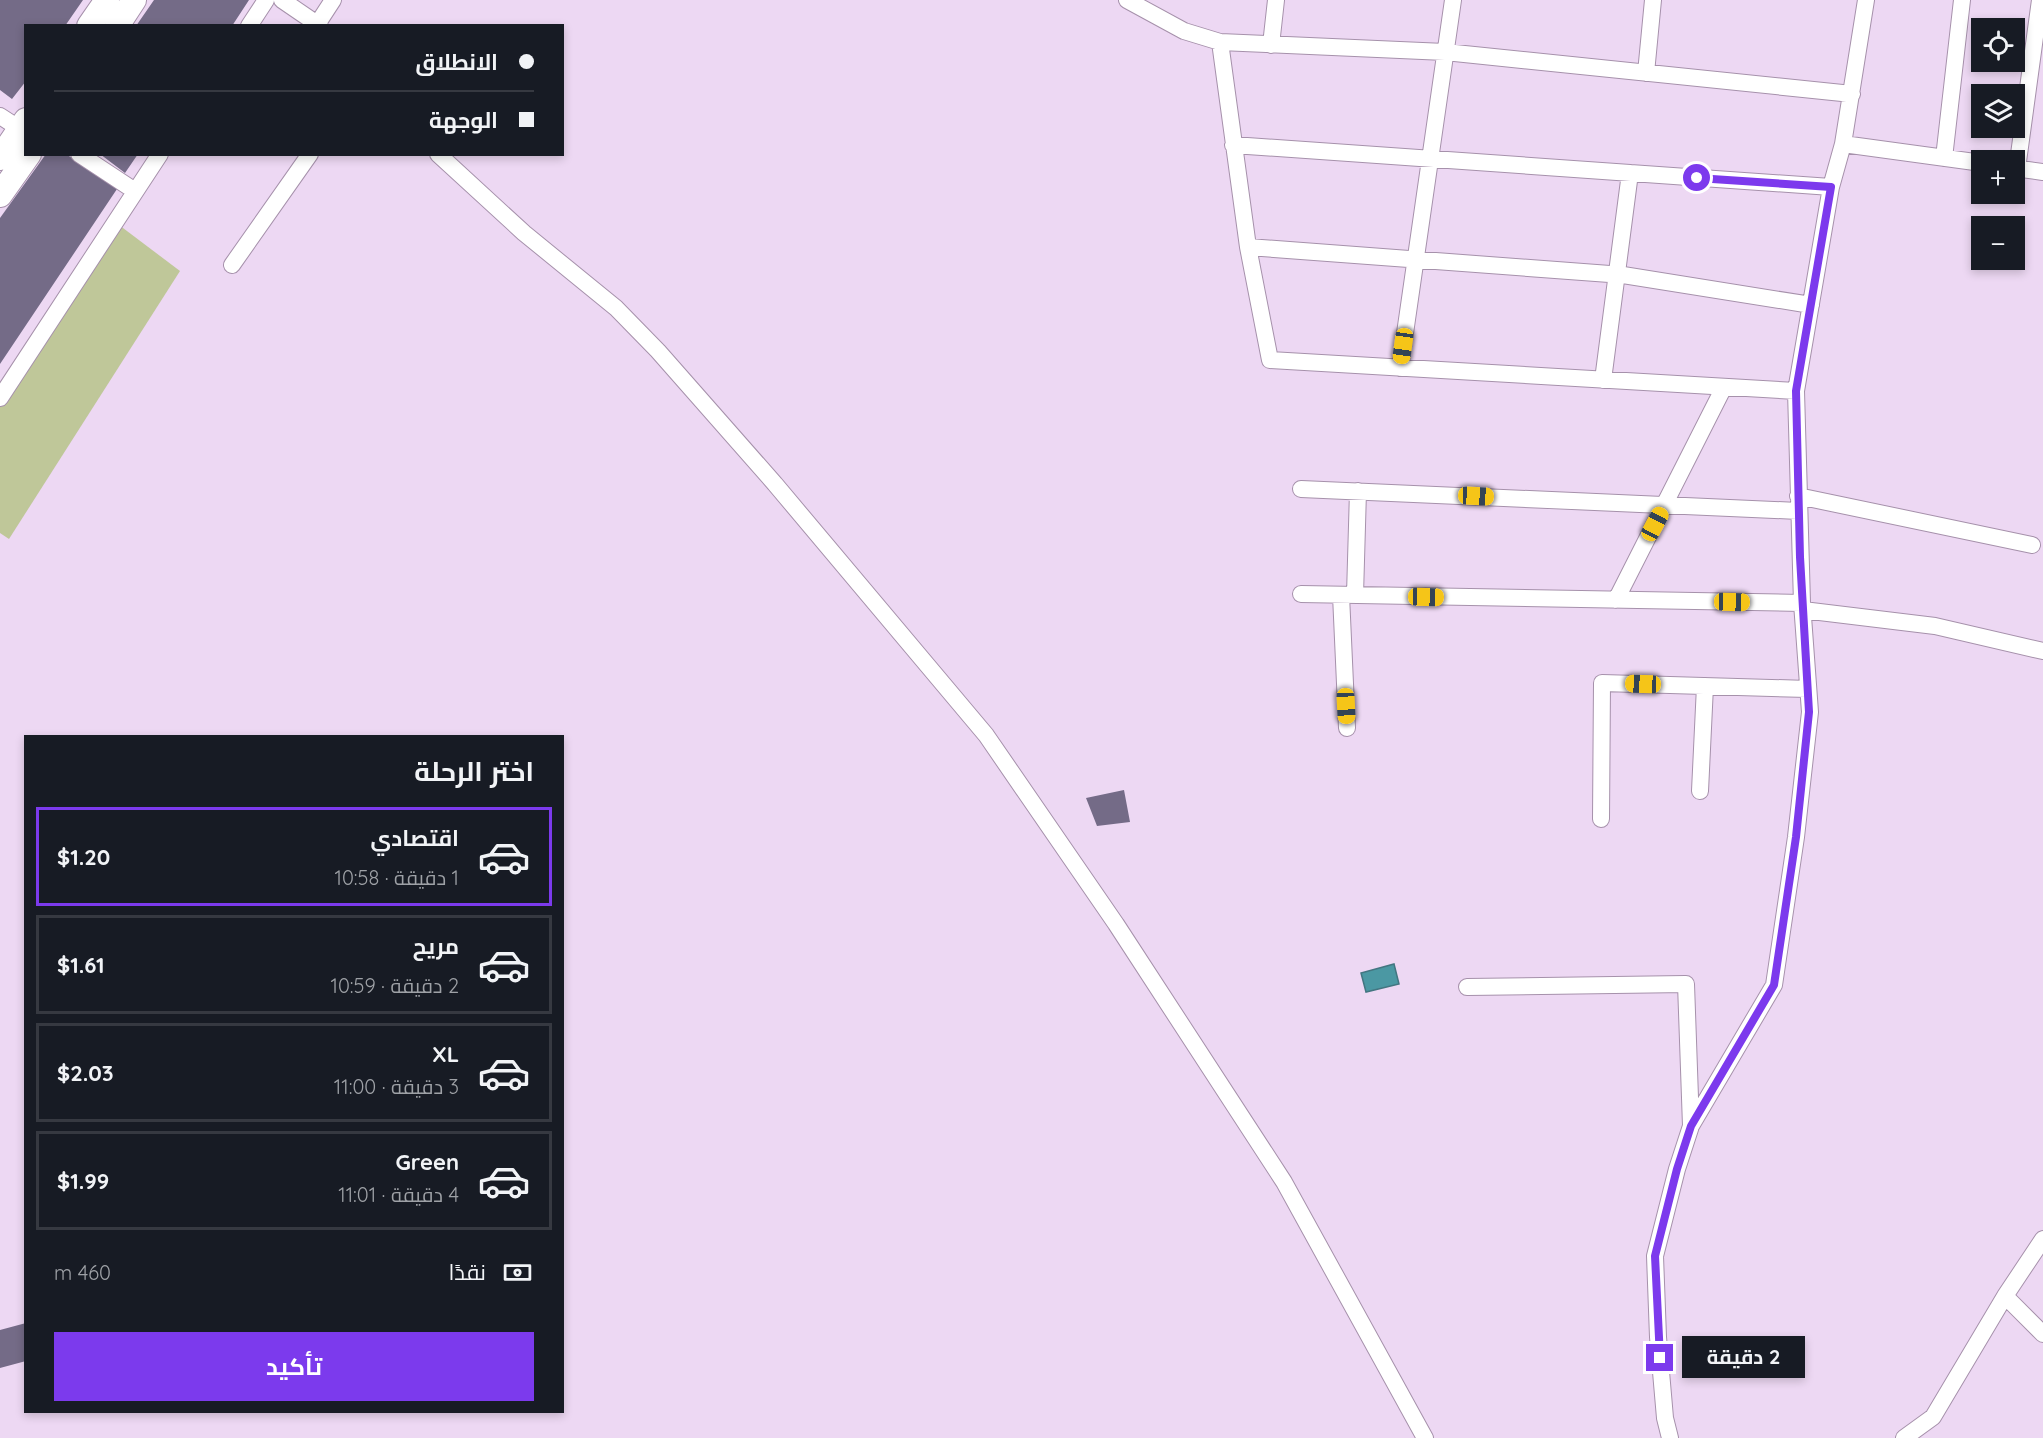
<!DOCTYPE html>
<html lang="ar">
<meta charset="utf-8">
<style>
body{margin:0;font-family:Quicksand,Cairo,sans-serif;background:#20242c;color:#f1f3f6;direction:rtl;height:100vh;display:flex;flex-direction:column;font-size:22px;white-space:nowrap}
*{box-sizing:border-box;margin:0}
p{font-size:20px;color:#9ea1a6}
.icon{flex:none;width:33px;height:33px;fill:none;stroke:currentColor;stroke-width:2;stroke-linecap:round;stroke-linejoin:round}
.map{position:relative;flex:1;overflow:hidden;direction:ltr}
.side{position:absolute;left:24px;top:735px;width:540px;height:678px;display:flex;flex-direction:column;background:#171b24;border-radius:0px;box-shadow:0 3px 9px #0003;direction:rtl}
.side>*{flex:none}
.top-card{position:absolute;left:24px;top:24px;width:540px;height:132px;border-radius:0px;box-shadow:0 3px 9px #0003;direction:rtl;display:grid;align-content:center;height:132px;padding:0 30px;background:#171b24}
.fabs{position:absolute;left:1971px;top:18px;display:grid;gap:12px}
.fabs a{display:grid;place-items:center;width:54px;height:54px;border-radius:0px;background:#171b24;box-shadow:0 3px 9px #0003;font-size:30px}
.end{position:absolute;width:27px;height:27px;margin:-14px;border:8px solid #7c3aed;background:#fff;box-shadow:0 0 0 3px #fff}
.from{border-radius:50%}
.bubble{position:absolute;height:42px;border-radius:0px;background:#171b24;box-shadow:0 3px 9px #0003;font-size:20px;font-weight:700;line-height:42px;text-align:center;direction:rtl}
.car{position:absolute;width:18px;height:36px;margin:-18px -9px;border-radius:8px;box-shadow:0 0 4px 2px #0007;background:linear-gradient(#f5c518 24%,#345 0 40%,#f5c518 0 76%,#345 0 86%,#f5c518 0)}
.top-card b{display:flex;align-items:center;gap:21px;height:57px;font-size:22px}
.top-card b+b{border-top:2px solid #363941}
.top-card i{width:15px;height:15px;background:#f1f3f6}
ul{padding:0;list-style:none}
li{display:flex;align-items:center;gap:18px;height:99px;margin:0 12px 9px;padding:0 18px;border:3px solid #363941;border-radius:0px}
li div{flex:1}
li b{display:block;font-size:22px}
li em{font-style:normal;font-weight:700}
li.selected{border-color:#7c3aed}
li>.icon{width:54px;height:54px;stroke-width:1.5}
h2{padding:0 30px;font-size:27px;line-height:72px}
.pay{display:flex;align-items:center;gap:15px;height:66px;padding:0 30px;font-size:22px}
.pay p{margin-inline-start:auto}
.action{display:flex;gap:12px;margin-top:auto;padding:12px 30px}
.action a{flex:1;height:69px;border-radius:0px;background:#7c3aed;color:#fff;font-size:24px;font-weight:700;line-height:69px;text-align:center}
.map>svg:first-child{display:block}
.green{fill:#bfc799}
.water{fill:#4b98a3;stroke:#437681;stroke-width:1.5}
.building{fill:#746b87}
.lines{fill:none;stroke-linecap:round;stroke-linejoin:round}
.street-casing{stroke:#a691ab;stroke-width:18}
.secondary-casing{stroke:#a691ab;stroke-width:26}
.street{stroke:#fff;stroke-width:16}
.secondary{stroke:#fff;stroke-width:24}
.route{stroke:#7c3aed;stroke-width:8}
</style>
<div class="map">
<svg width="2043" height="1438" viewBox="0 0 2043 1438">
<rect width="100%" height="100%" fill="#edd8f3"/>
<path class="green" d="M119 225 180 271 9 539 0 533V401Z"/>
<path class="water" d="M1394 964 1399 984 1366 992 1361 973Z"/>
<path class="building" d="M0 0H83L65 26H26V81L12 99 0 90Z
M154 0H249L232 26H136Z
M46 154H66L117 189 0 364V218Z
M100 154H138L125 173Z
M1124 790 1130 822 1097 826 1086 798Z
M26 1323V1361L0 1368V1330Z"/>
<g class="lines">
<g class="street-casing">
<path id="street" d="M282 0 320 26
M1127 0 1184 31 1220 42 1445 52 1852 94
M1866 0 1843 144 1982 163
M318 23 333 0
M249 26 266 0
M1220 42 1248 247 1270 360 1796 391
M1271 45 1276 0
M1646 73 1653 0
M0 116 20 129H26
M1233 145 1831 187
M79 154 135 191
M438 154 524 233 616 308 658 351 775 484 986 735 1116 924 1284 1182 1425 1438
M1944 158 1962 0
M2014 168 2043 172
M2017 169 2040 0
M1248 247 1623 275 1811 305
M232 265 310 154
M1400 368 1453 0
M1603 380 1630 173
M0 398 160 154
M1301 489 1798 511
M1798 496 2032 545
M1301 594 1802 603
M1341 595 1347 728
M1355 595 1358 491
M1616 600 1724 387
M1803 610 1935 626 2043 651
M1700 791 1705 686
M1601 819 1602 683 1808 689
M1467 987 1686 984 1691 1126 1677 1169 1655 1256 1658 1337 1665 1418 1670 1438
M1691 1126 1774 985 1796 837 1810 712 1802 603 1796 391 1831 187 1843 144
M2005 1296 2043 1239
M1904 1438 1933 1417 2005 1296 2043 1334"/>
</g>
<g class="secondary-casing">
<path id="secondary" d="M89 26 107 0
M117 26 134 0
M0 158 26 120
M0 195 29 154"/>
</g>
<use href="#street" class="street"/>
<use href="#secondary" class="secondary"/>
</g>
<g class="lines">
<path class="route" d="M1660 1358 1655 1256 1677 1169 1691 1126 1774 985 1796 837 1809 712 1800 557 1796 391 1831 187 1697 178"/>
</g>
</svg>
<div class="fabs">
<a><svg class="icon" aria-label="locate" viewBox="0 0 24 24"><circle cx="12" cy="12" r="6"/><path d="M12 2v4M12 18v4M2 12h4M18 12h4"/></svg></a>
<a><svg class="icon" aria-label="layers" viewBox="0 0 24 24"><path d="M12 4l9 5-9 5-9-5zM3 14l9 5 9-5"/></svg></a>
<a>+</a>
<a>−</a>
</div>
<i class="end from" style="left:1697px;top:178px"></i>
<i class="end" style="left:1660px;top:1358px"></i>
<div class="bubble" style="left:1682px;top:1336px;width:123px">2 دقيقة</div>
<i class="car" style="left:1403px;top:346px;rotate:188deg"></i>
<i class="car" style="left:1476px;top:496px;rotate:93deg"></i>
<i class="car" style="left:1655px;top:524px;rotate:28deg"></i>
<i class="car" style="left:1426px;top:597px;rotate:91deg"></i>
<i class="car" style="left:1732px;top:602px;rotate:91deg"></i>
<i class="car" style="left:1643px;top:684px;rotate:272deg"></i>
<i class="car" style="left:1346px;top:706px;rotate:177deg"></i>
<div class="top-card">
<b><i class="from"></i>الانطلاق</b>
<b><i></i>الوجهة</b>
</div>
<section class="side">
<h2>اختر الرحلة</h2>
<ul>
<li class="selected"><svg class="icon" aria-label="car" viewBox="0 0 24 24"><path d="M5 17H2v-5l4-1 3-4h7l3 4 3 1v5h-3M9 17h6M6 11h13"/><circle cx="7" cy="17" r="2"/><circle cx="17" cy="17" r="2"/></svg><div><b>اقتصادي</b><p>1 دقيقة · 10:58</p></div><em>$1.20</em></li>
<li><svg class="icon" aria-label="car" viewBox="0 0 24 24"><path d="M5 17H2v-5l4-1 3-4h7l3 4 3 1v5h-3M9 17h6M6 11h13"/><circle cx="7" cy="17" r="2"/><circle cx="17" cy="17" r="2"/></svg><div><b>مريح</b><p>2 دقيقة · 10:59</p></div><em>$1.61</em></li>
<li><svg class="icon" aria-label="car" viewBox="0 0 24 24"><path d="M5 17H2v-5l4-1 3-4h7l3 4 3 1v5h-3M9 17h6M6 11h13"/><circle cx="7" cy="17" r="2"/><circle cx="17" cy="17" r="2"/></svg><div><b>XL</b><p>3 دقيقة · 11:00</p></div><em>$2.03</em></li>
<li><svg class="icon" aria-label="car" viewBox="0 0 24 24"><path d="M5 17H2v-5l4-1 3-4h7l3 4 3 1v5h-3M9 17h6M6 11h13"/><circle cx="7" cy="17" r="2"/><circle cx="17" cy="17" r="2"/></svg><div><b>Green</b><p>4 دقيقة · 11:01</p></div><em>$1.99</em></li>
</ul>
<div class="pay"><svg class="icon" aria-label="cash" viewBox="0 0 24 24"><path d="M3 7h18v10H3z"/><circle cx="12" cy="12" r="2"/></svg>نقدًا<p>460 m</p></div>
<div class="action"><a>تأكيد</a></div>
</section>
</div>
